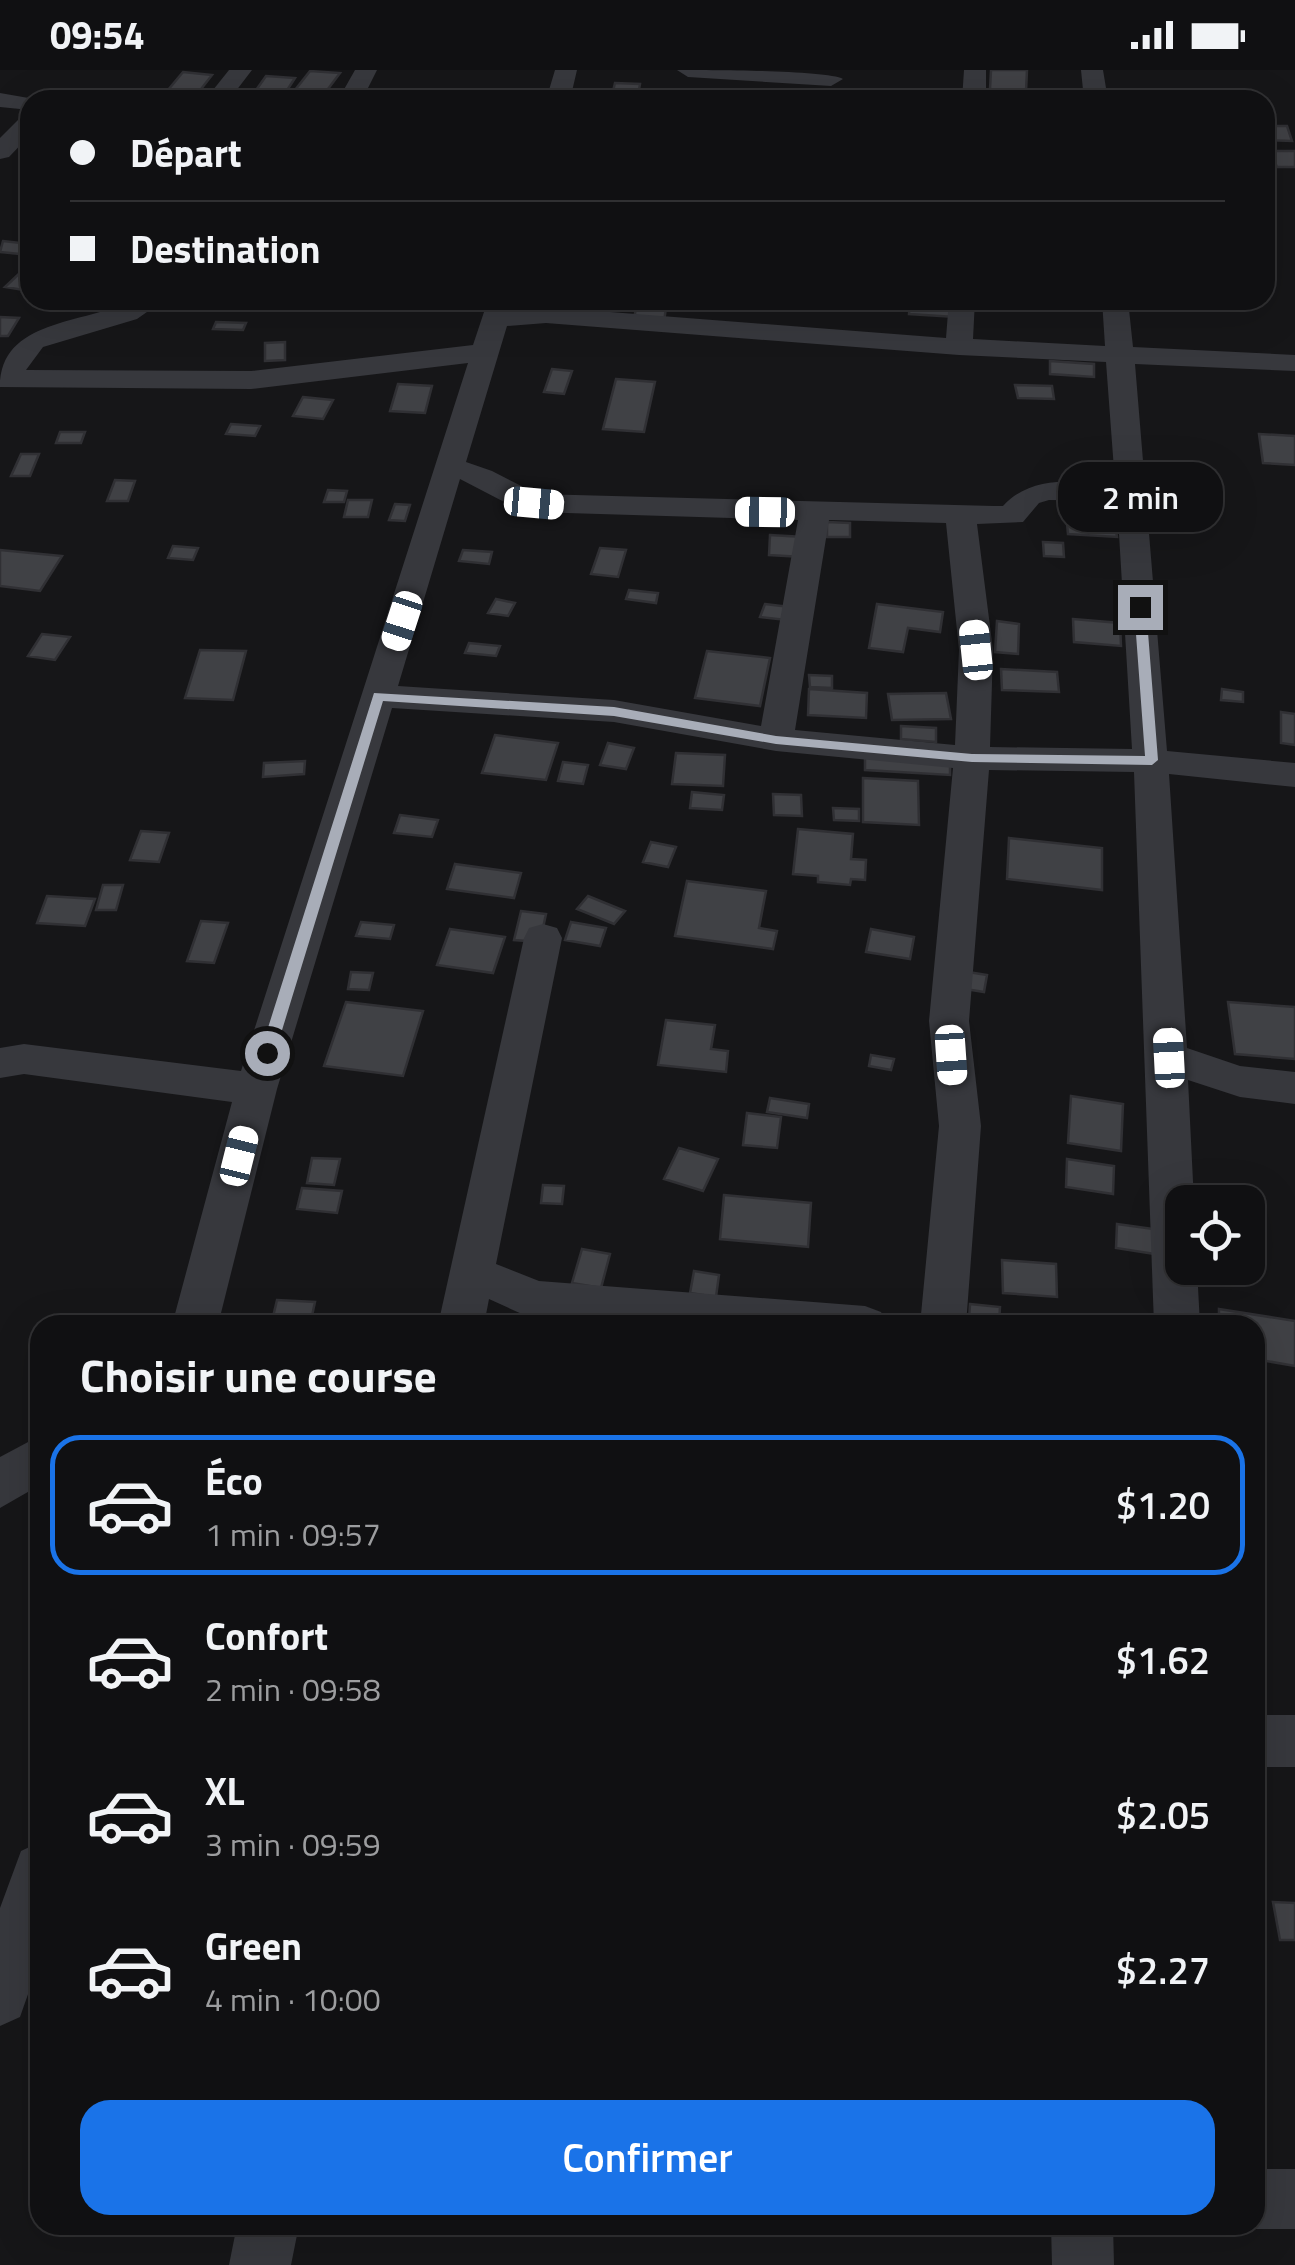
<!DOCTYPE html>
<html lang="fr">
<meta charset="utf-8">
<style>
body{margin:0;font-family:"Titillium Web",sans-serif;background:#19191b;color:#f1f3f6;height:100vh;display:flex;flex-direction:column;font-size:38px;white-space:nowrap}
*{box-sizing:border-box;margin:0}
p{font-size:32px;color:#9c9d9f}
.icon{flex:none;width:55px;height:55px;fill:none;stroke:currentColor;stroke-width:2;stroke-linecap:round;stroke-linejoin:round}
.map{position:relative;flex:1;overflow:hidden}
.panel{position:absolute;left:30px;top:1245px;width:1235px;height:920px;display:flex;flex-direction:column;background:#101012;border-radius:30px;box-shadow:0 10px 40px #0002,0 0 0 2px #303032}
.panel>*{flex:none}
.top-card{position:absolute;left:20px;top:20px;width:1255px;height:220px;border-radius:30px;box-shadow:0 10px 40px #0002,0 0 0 2px #303032;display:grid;align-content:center;height:220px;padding:0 50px;background:#101012}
.controls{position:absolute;left:1165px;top:1115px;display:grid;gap:20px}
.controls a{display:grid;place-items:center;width:100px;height:100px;border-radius:20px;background:#101012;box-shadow:0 10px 40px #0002,0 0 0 2px #303032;font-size:50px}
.end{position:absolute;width:45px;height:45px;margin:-22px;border:12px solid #a8adb8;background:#111;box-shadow:0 0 0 5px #111}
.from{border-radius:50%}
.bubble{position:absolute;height:70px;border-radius:30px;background:#101012;box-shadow:0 10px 40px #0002,0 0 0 2px #303032;font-size:32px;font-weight:600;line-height:70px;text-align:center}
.car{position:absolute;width:30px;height:60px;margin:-30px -15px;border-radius:12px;box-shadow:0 0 8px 2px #0007;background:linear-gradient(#fff 24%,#345 0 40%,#fff 0 76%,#345 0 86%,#fff 0)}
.top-card b{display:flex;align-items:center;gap:35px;height:95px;font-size:38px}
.top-card b+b{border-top:2px solid #303032}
.top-card i{width:25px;height:25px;background:#f1f3f6}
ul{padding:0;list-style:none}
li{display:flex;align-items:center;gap:30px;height:140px;margin:0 20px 15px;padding:0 30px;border:5px solid transparent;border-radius:30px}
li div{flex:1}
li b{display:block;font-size:38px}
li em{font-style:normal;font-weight:600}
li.current{border-color:#1a73e8}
li>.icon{width:90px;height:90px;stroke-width:1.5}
h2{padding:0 50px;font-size:45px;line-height:120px}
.cta{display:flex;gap:20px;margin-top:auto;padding:20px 50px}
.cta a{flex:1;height:115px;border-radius:30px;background:#1a73e8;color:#fff;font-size:40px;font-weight:600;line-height:115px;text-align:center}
.status{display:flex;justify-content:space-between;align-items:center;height:70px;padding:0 50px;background:#101012;direction:ltr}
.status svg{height:28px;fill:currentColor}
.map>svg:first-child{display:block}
.building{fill:#404145;stroke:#303034;stroke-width:2.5}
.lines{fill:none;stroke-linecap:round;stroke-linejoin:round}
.minor{fill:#37383d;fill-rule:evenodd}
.route{fill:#a8adb8}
</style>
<div class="status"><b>09:54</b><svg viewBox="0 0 49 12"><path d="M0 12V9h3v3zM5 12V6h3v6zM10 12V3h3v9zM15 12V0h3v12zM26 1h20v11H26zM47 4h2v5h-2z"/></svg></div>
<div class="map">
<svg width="1295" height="2195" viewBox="0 0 1295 2195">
<rect width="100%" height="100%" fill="#161618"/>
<path class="building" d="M991 0H1027L1026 22 990 19Z
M310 1 340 3 325 23 295 20Z
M183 2 212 5 198 23 168 20Z
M266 6 295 8 284 25 254 23Z
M615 13 640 14 638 26 612 25Z
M1265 56H1287L1292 71 1265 70Z
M1270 81H1295V97H1277Z
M3 171 30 174V185L0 182Z
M24 199 30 200V221L5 217Z
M910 230H956L955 247 909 244Z
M636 237 666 238 664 252 634 250Z
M0 247 19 248 8 266H0Z
M216 252 246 253 243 260 213 259Z
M285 272V290L265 291V273Z
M1050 291 1094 294V307L1050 304Z
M552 299 572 301 564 324 544 322Z
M616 309 655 312 644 362 603 359Z
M398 314 432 316 425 343 390 341Z
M1015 315 1052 316 1054 329 1018 328Z
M303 327 333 330 323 349 293 346Z
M231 354 260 356 255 366 226 364Z
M60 362H85L81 373H56Z
M1259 364 1295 366V395L1263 393Z
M21 384H39L30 406H11Z
M1177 407 1199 411 1192 445 1169 441Z
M115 410 135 411 128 431H107Z
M328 420 347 421 344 432H324Z
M348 430H372L368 447H344Z
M395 434 410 435 405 451 389 450Z
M1066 442 1114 445 1117 467 1068 464Z
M827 452 850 453V467H827Z
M770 465 804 467 802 487 769 485Z
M1043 472 1063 473 1064 487 1044 486Z
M173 476 198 478 193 490 168 488Z
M600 478 626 480 618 507 591 504Z
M0 480 62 486 40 521 0 516Z
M463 480 492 482 489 494 459 491Z
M629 520 658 523 656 533 626 529Z
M496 529 515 533 508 546 488 543Z
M765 534 790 537 786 550 760 547Z
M877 534 943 542 940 562 908 558 903 582 869 578Z
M1073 549 1120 553 1121 576 1074 572Z
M997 551 1019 554 1018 584 995 582Z
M42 564 70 567 55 590 28 586Z
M469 573 500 576 496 586 465 583Z
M200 580 246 581 233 630 185 628Z
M707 581 770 588 760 636 695 628Z
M1001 599 1057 602 1059 622 1002 620Z
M809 605 832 606V618L810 617Z
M809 619 867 623 866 648 808 645Z
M1222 619 1243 622V632L1221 630Z
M946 623 951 649 892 650 888 624Z
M1281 642 1295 644V675L1281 673Z
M901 656 936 658V672L901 669Z
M495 665 558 673 546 710 482 703Z
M608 673 634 678 626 699 600 695Z
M676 683 725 685 723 716 672 714Z
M865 683 950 688V705L865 700Z
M305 691 304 704 263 707 264 693Z
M563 692 588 695 583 714 558 711Z
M863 708 918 711 919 755 863 752Z
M692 722 724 725 722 740 690 738Z
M773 724 801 725 802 746 774 745Z
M833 738 859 739V751L834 750Z
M400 745 438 750 432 767 394 763Z
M798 759 853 764 851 789 866 790 865 810 851 809 850 815 818 812V806L793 804Z
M141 761 169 763 159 792 130 790Z
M1009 768 1102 778V820L1007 809Z
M651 772 676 777 668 797 643 792Z
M455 794 521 803 514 828 447 819Z
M687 811 766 821 759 858 777 861 773 879 675 866Z
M103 815H123L116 840H96Z
M47 826 95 829 85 856 37 853Z
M588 826 625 841 614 854 577 839Z
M521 841 546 844 540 872 514 870Z
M201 851 228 853 214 893 187 891Z
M361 852 394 855 390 869 356 866Z
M571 852 606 858 600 876 565 870Z
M450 859 505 867 493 903 437 895Z
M871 859 914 867 910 889 866 882Z
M962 901 987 905 984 922 959 918Z
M351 902 373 903 369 920 348 919Z
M346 932 423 941 403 1006 324 996Z
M1228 932 1295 937V989L1235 984Z
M666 950 715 955 711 979 728 981 726 1002 658 995Z
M871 985 894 989 891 1000 869 996Z
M1071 1026 1123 1034 1121 1081 1068 1073Z
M770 1028 809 1034 807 1048 767 1042Z
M747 1043 781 1047 777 1078 743 1075Z
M679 1078 718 1089 703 1121 664 1109Z
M312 1088 340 1089 334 1115 307 1113Z
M1067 1089 1114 1096 1113 1124 1066 1117Z
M543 1115 564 1116 562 1134 541 1133Z
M302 1118 342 1121 337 1143 297 1139Z
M724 1125 811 1133 808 1177 720 1169Z
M1117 1154 1161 1160V1185L1116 1178Z
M582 1179 610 1184 601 1218 572 1213Z
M1002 1190 1056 1194 1057 1227 1003 1223Z
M694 1201 719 1205 716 1227 690 1223Z
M277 1230 315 1232 310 1255H271Z
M970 1234 1000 1237 999 1253 969 1250Z
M1219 1239 1295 1251V1296L1255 1289V1255H1219Z
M1273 1832 1295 1833V1870H1280Z"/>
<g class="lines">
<path class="minor" d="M229 0H252L229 30H205Z
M355 0H377L362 30H338Z
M555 0H577L570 30H546Z
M677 0C705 0 827 0 843 9L831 16 688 7Z
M964 0H986V30H962Z
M1081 0H1103L1108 30H1084Z
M0 23 40 30H30V40L0 37Z
M30 44V65L9 87 0 89V68L22 46Z
M131 230H164L137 249 43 277 26 300 251 301 473 275 488 230H514L512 239 546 237 946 268 949 230H975L973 269 1105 276 1102 230H1128L1133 277 1295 285V301L1135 294 1167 681 1295 693V717L1169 704 1187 978 1240 996 1295 1002V1034L1240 1027 1188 1010 1194 1132H1182V1198H1197L1200 1255H1154L1134 702 989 700 969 951 981 1056 966 1255H920L939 1056 929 951 953 698 776 681 614 652 392 638 277 1019 218 1255H172L232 1032 24 1004 0 1008V978L24 974 241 1001 468 293 251 319 0 317C0 248 85 255 131 230ZM546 253 959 285 1106 292 1115 413C1075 412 1032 404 1003 436H994L537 424 492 401 466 392 507 256ZM460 409 512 436 534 442 798 450 761 656 614 630 398 616ZM1049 430 1117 431 1132 679 990 677 993 580 977 454 1023 452 1039 433ZM829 450 946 453 959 580 955 675 795 660Z
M543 854 557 858 562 868 496 1194 539 1211 865 1236 881 1242 888 1255H631L533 1249 489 1229 484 1255H438L524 868 529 858Z
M30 1371 40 1373V1415L0 1438V1387Z
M1255 1645H1295V1697H1255Z
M40 1772V1890L20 1947 0 1956V1838L21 1781Z
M1255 2099H1295V2159H1255L1244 2155H1255Z
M237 2155H299L291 2195H229Z
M1051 2155H1113L1114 2195H1052Z"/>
</g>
<path class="route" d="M1140 533 1146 537 1158 690 1152 695 972 692 776 674 614 646 383 631 275 983 267 989 260 983 374 623 614 637 776 666 972 684 1145 686 1134 537Z"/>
</svg>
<div class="controls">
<a><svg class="icon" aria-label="locate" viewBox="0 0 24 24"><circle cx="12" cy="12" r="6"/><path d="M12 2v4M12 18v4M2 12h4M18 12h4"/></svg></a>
</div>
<i class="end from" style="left:267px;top:983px"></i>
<i class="end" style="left:1140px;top:537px"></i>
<div class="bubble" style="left:1058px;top:392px;width:165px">2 min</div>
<i class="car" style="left:534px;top:433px;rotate:95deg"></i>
<i class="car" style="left:765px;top:442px;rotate:271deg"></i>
<i class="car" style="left:402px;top:551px;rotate:198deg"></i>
<i class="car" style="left:976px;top:580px;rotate:354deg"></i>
<i class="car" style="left:951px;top:985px;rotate:176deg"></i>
<i class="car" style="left:1169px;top:988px;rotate:357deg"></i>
<i class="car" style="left:239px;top:1086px;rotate:14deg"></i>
<div class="top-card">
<b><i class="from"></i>Départ</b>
<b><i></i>Destination</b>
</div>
<section class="panel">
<h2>Choisir une course</h2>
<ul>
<li class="current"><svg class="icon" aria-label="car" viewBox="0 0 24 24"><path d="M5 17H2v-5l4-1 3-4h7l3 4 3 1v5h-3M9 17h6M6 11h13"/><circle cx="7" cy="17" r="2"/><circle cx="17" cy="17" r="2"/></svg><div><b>Éco</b><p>1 min · 09:57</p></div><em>$1.20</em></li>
<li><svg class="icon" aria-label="car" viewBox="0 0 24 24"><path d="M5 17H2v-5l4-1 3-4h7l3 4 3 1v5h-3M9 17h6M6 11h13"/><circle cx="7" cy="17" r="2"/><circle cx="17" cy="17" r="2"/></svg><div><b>Confort</b><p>2 min · 09:58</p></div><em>$1.62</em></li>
<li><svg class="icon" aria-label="car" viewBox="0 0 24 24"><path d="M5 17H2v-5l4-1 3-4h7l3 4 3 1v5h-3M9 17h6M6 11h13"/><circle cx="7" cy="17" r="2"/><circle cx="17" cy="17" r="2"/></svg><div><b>XL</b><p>3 min · 09:59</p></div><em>$2.05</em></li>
<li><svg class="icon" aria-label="car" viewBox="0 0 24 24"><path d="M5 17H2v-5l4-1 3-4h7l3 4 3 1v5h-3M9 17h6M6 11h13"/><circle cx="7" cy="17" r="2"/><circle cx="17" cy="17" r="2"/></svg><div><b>Green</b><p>4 min · 10:00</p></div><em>$2.27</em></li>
</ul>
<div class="cta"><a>Confirmer</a></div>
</section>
</div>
